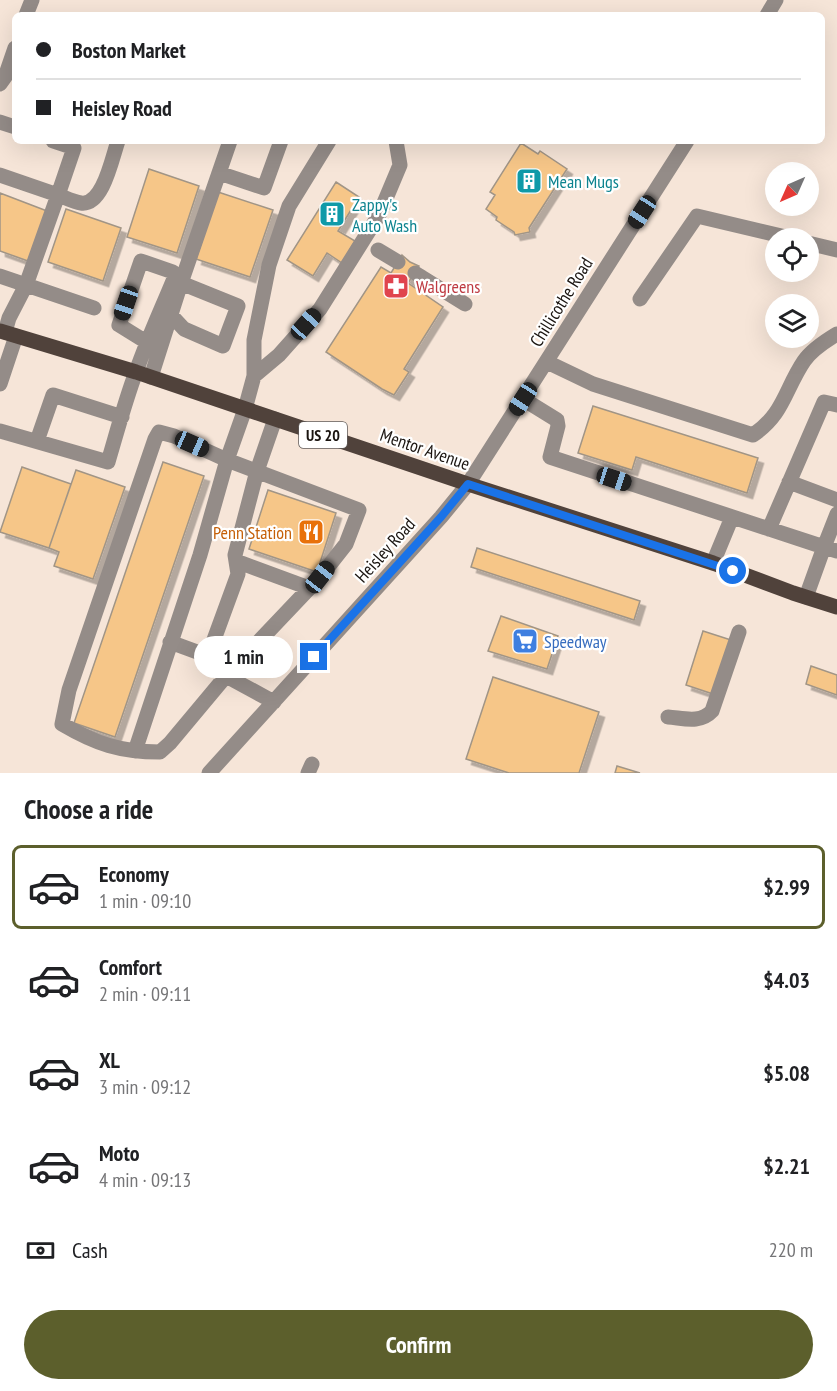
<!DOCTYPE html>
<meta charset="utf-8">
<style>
body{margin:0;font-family:"PT Sans Narrow",sans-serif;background:#f2f2f2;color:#202124;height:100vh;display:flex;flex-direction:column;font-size:22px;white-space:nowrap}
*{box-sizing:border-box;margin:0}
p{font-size:20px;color:#757577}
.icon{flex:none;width:33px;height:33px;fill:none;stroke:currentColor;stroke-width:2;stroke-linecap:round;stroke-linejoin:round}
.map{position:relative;height:773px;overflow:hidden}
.details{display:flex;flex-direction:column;background:#fff;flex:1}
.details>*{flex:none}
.hud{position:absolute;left:12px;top:12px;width:813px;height:132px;border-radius:9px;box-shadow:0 6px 24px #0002;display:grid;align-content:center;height:132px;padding:0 24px;background:#fff}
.needle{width:39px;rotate:225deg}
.buttons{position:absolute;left:765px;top:162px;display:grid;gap:12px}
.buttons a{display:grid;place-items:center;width:54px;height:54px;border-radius:50%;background:#fff;box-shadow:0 6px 24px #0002;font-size:30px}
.end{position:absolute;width:27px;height:27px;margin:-14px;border:8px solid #1a73e8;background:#fff;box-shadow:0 0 0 3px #fff}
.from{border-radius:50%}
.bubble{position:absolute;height:42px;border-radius:21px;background:#fff;box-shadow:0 6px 24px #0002;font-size:20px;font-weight:700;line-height:42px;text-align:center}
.car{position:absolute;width:18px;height:36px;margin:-18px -9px;border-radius:8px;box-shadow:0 0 4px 2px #0007;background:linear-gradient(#222 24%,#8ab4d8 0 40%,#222 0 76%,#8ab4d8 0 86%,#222 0)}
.hud b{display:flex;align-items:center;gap:21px;height:57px;font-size:22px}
.hud b+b{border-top:2px solid #e0e0e0}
.hud i{width:15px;height:15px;background:#202124}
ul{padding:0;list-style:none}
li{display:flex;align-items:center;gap:18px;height:84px;margin:0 12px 9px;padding:0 12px;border:3px solid transparent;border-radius:9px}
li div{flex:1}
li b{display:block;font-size:22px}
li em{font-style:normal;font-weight:700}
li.selected{border-color:#5c5f2c}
li>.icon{width:54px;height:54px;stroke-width:1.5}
h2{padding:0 24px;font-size:27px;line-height:72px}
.pay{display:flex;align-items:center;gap:15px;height:66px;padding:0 24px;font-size:22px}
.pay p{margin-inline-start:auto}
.primary-button{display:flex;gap:12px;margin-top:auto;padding:12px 24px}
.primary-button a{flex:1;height:69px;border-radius:36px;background:#5c5f2c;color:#fff;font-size:24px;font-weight:700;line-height:69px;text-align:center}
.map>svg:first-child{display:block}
.building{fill:#f6c688;stroke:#a19586;stroke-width:1.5;filter:url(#shadow)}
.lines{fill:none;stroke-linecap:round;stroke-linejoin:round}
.minor{stroke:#948c88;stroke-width:15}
.major{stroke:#50423b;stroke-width:15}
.route{stroke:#1a73e8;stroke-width:8}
.labels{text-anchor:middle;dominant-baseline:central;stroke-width:4.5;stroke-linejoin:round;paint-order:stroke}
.shield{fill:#fff;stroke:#5f5a58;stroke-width:1.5}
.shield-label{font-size:16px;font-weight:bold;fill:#1a1410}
.culture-label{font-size:18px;fill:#0d838f;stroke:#fff;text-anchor:start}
.health-label{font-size:18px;fill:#be3a42;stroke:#fff;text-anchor:start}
.street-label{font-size:18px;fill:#1a1410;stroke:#fff}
.food-label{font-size:18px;fill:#c56008;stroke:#fff;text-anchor:end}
.shop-label{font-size:18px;fill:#366cbe;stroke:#fff;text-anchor:start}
</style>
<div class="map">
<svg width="837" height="773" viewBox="0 0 837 773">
<defs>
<filter id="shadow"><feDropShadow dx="5.5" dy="5.5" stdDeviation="0" flood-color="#0004"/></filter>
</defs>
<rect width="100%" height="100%" fill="#f6e5d8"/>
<path class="building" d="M521 143 538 154 540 151 567 169 529 228 530 232 515 235 514 232 496 220 497 217 486 209 495 195 490 192Z
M149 169 199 186 177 253 127 237Z
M336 182 359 197 338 231 355 241 342 263 327 253 313 276 287 260Z
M218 192 273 210 250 277 196 259Z
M0 193 47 211 28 261 0 251Z
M66 209 121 228 103 281 48 262Z
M402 255 410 262 419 266 408 283 443 307 404 369 409 372 394 395 382 389 326 352 381 267 391 273Z
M593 406 758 458 747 493 636 457 632 470 578 453Z
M163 462 204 476 115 737 74 723Z
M22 467 71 484 49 548 0 532Z
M76 470 125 487 93 579 54 566 59 552 49 548Z
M268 490 336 513 317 572 249 549Z
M477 548 640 601 634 620 471 567Z
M501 616 558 636 547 669 488 651Z
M703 631 731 640 713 694 686 685Z
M811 666 837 675V695L806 684Z
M493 677 599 712 579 773H509L466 759Z
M617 766 640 773H615Z"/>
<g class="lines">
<path class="minor" d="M26 15 32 0
M767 15 776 0
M0 84 5 77 15 48
M0 122 15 127
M53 141 74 148 58 195C66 198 74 202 81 203 103 206 112 158 118 141
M219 173 264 188 281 141
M0 175 58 195 26 285 9 318 5 332
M808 243 837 250
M378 250 398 262
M415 273 465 304
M0 276 94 308
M181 283 230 141
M640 299 697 216 790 238
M547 362 593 384 753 435C784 414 785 389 804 361 811 351 827 340 837 334
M254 376 279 355 320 309 379 215 400 165 396 141
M151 377 181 283 238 306 223 346 184 329 171 315
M0 384 16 336
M523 399 557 420 558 426 550 457 824 547 806 597
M0 431 108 462C117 432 125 401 136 372 147 340 162 308 175 276L173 272 141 261 119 325 148 343
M159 432 174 436 227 460 359 510 346 544 320 577 226 676 170 743 160 752C120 752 96 744 62 724L69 690 155 439Z
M37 441 53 395 122 417
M789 482 837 500
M837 514 824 547 837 551
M769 529 824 402 837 405
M236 561 309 588
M713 563 732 517
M170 642 208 656
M274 702 215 670 208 656 238 574 235 555 257 471 275 419
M668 717C683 718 700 724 712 711L739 632
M135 751 200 555 227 460 245 409 254 376V340L269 265 289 206 329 141
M209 773 441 517 468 484 687 141
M308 773 312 764"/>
<path class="major" d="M0 331 136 372 468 484 713 563 793 593 837 607"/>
</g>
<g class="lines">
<path class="route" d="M314 657 441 517 468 484 733 571"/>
</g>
<defs>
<g id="building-square" transform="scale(1.35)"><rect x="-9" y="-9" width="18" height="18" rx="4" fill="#0f9aa8" stroke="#fff"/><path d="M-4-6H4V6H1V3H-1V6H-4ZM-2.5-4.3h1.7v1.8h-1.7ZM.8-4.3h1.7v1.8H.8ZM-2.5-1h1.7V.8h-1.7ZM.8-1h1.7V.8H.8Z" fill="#fff"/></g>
<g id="pharmacy-square" transform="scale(1.35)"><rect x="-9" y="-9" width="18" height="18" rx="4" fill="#e0444e" stroke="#fff"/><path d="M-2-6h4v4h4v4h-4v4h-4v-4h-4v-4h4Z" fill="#fff"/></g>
<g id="restaurant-square" transform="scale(1.35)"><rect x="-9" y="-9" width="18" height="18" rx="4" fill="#e8710a" stroke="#fff"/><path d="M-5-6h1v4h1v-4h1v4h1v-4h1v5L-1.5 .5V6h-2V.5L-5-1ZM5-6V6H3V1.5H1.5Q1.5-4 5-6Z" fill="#fff"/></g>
<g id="supermarket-square" transform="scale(1.35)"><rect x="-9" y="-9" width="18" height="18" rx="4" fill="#3f7fe0" stroke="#fff"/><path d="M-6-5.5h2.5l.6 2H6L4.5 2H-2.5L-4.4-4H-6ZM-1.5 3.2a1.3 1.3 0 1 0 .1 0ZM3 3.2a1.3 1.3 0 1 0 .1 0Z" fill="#fff"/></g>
</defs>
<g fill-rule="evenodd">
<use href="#building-square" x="529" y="181"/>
<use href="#building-square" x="332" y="214"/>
<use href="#pharmacy-square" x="396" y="286"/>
<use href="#restaurant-square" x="311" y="532"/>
<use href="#supermarket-square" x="525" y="641"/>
</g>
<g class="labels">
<rect class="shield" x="299" y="422" width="48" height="26" rx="4.5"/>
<g class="shield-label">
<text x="323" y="435">US 20</text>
</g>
<g class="culture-label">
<text x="548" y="181">Mean Mugs</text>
<text x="352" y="204">Zappy's<tspan x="352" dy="21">Auto Wash</tspan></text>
</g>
<g class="health-label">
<text x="416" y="286">Walgreens</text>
</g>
<g class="street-label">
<text transform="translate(561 302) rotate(-58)">Chillicothe Road</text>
<text transform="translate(425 449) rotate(19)">Mentor Avenue</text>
<text transform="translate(385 550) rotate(-48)">Heisley Road</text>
</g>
<g class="food-label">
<text x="292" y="532">Penn Station</text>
</g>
<g class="shop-label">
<text x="544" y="641">Speedway</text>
</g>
</g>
</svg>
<div class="buttons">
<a><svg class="needle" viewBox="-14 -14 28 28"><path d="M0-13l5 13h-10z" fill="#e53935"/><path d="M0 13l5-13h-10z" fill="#757577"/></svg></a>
<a><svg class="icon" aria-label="locate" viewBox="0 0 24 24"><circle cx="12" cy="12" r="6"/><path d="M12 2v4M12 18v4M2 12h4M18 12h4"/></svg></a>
<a><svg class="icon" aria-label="layers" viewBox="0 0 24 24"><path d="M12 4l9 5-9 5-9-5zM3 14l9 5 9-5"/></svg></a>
</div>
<i class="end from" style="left:733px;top:571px"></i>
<i class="end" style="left:314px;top:657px"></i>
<div class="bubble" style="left:194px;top:636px;width:99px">1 min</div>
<i class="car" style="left:642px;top:212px;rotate:213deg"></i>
<i class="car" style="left:126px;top:303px;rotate:199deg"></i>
<i class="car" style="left:306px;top:324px;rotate:42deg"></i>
<i class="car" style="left:523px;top:399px;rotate:213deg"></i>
<i class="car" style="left:192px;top:444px;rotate:114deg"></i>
<i class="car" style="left:614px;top:479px;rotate:108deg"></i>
<i class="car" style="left:320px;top:577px;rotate:38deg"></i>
<div class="hud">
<b><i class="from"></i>Boston Market</b>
<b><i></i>Heisley Road</b>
</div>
</div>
<section class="details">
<h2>Choose a ride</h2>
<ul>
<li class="selected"><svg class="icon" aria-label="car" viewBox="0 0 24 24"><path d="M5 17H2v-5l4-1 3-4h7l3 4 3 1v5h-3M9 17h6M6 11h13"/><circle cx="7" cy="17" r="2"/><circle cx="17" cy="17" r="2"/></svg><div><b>Economy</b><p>1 min · 09:10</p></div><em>$2.99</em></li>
<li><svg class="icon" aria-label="car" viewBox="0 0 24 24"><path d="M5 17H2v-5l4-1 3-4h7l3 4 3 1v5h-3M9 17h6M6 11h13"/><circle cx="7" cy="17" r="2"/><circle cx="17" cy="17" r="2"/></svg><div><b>Comfort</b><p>2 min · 09:11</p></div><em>$4.03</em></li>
<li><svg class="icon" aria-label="car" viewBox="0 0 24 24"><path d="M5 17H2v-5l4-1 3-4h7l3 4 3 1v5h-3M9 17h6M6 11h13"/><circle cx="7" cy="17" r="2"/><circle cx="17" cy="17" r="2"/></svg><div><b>XL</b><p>3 min · 09:12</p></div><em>$5.08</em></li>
<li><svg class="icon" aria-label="car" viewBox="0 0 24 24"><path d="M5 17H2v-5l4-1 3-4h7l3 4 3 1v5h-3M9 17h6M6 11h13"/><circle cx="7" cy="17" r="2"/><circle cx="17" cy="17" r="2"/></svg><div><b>Moto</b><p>4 min · 09:13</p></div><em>$2.21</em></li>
</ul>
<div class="pay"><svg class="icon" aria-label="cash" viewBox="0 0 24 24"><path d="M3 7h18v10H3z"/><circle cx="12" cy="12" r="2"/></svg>Cash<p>220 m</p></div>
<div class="primary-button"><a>Confirm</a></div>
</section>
